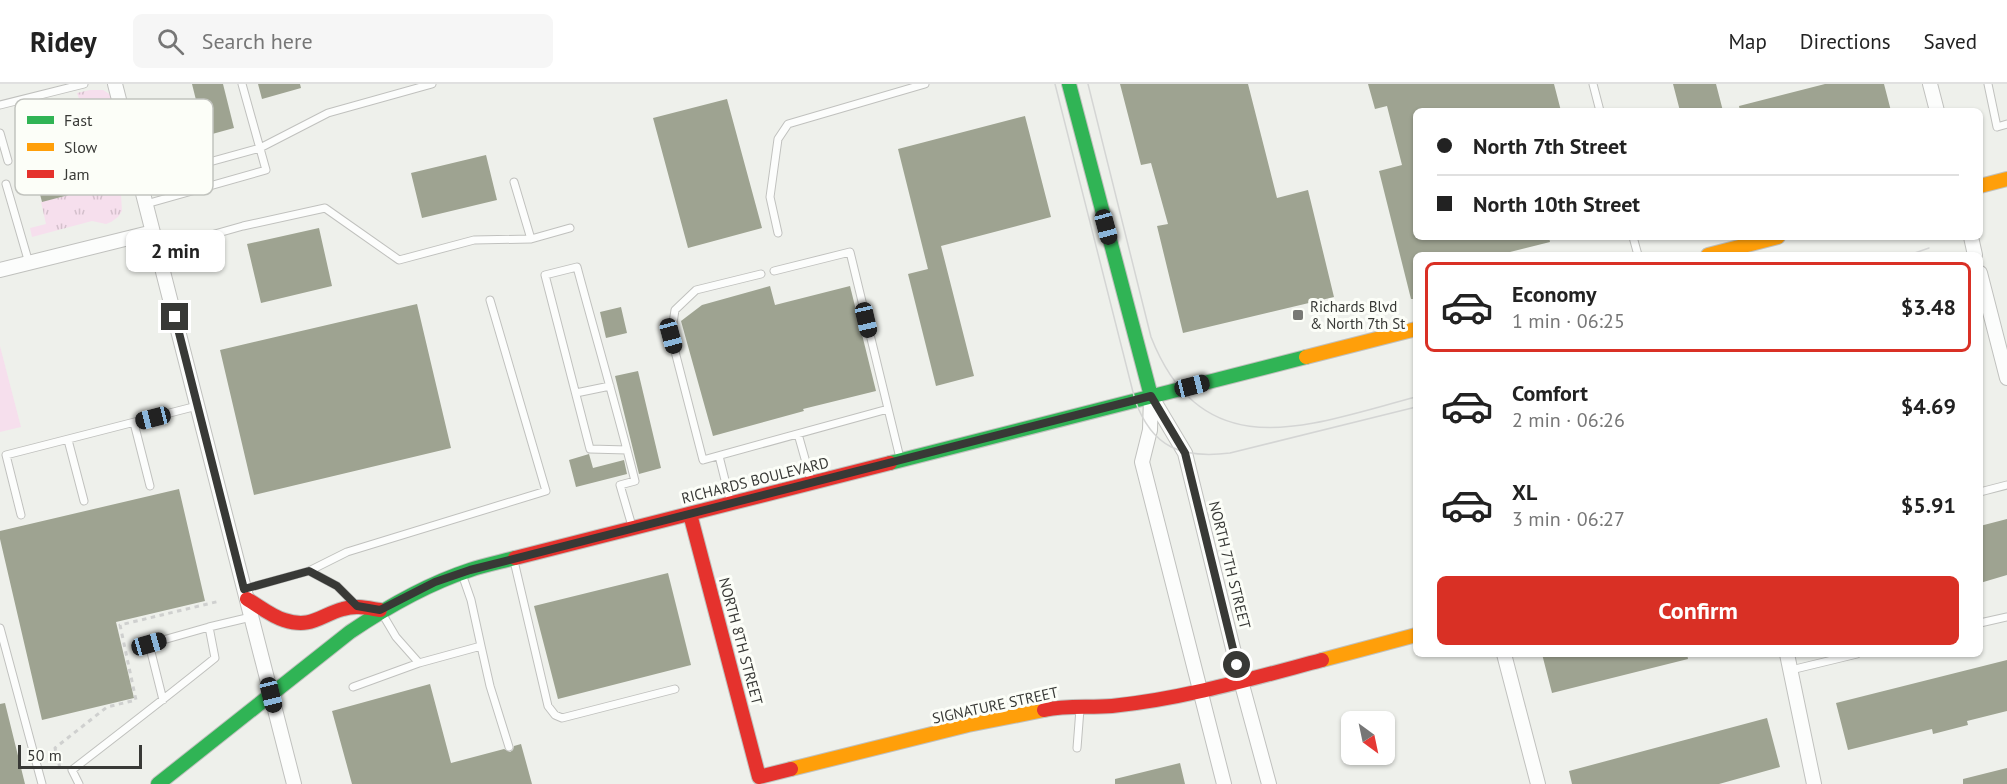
<!DOCTYPE html>
<meta charset="utf-8">
<style>
body{margin:0;font-family:"PT Sans",sans-serif;background:#f6f6f6;color:#222;height:100vh;display:flex;flex-direction:column;font-size:22px;white-space:nowrap}
*{box-sizing:border-box;margin:0}
p{font-size:20px;color:#767676}
.icon{flex:none;width:33px;height:33px;fill:none;stroke:currentColor;stroke-width:2;stroke-linecap:round;stroke-linejoin:round}
.map{position:relative;flex:1;overflow:hidden}
.sheet{position:absolute;left:1413px;top:168px;width:570px;height:405px;display:flex;flex-direction:column;background:#fff;border-radius:9px;box-shadow:0 2px 4px #0004}
.sheet>*{flex:none}
.top-card{position:absolute;left:1413px;top:24px;width:570px;height:132px;border-radius:9px;box-shadow:0 2px 4px #0004;display:grid;align-content:center;height:132px;padding:0 24px;background:#fff}
.needle{width:39px;rotate:147deg}
.tools{position:absolute;left:1341px;top:627px;display:grid;gap:12px}
.tools a{display:grid;place-items:center;width:54px;height:54px;border-radius:9px;background:#fff;box-shadow:0 2px 4px #0004;font-size:30px}
.scale{position:absolute;left:18px;bottom:15px;width:124px;box-sizing:border-box;padding-left:6px;border:3px solid #383936;border-top:0;font-size:16px;line-height:21px;white-space:nowrap;color:#383936;-webkit-text-stroke:4px #fcfef8;paint-order:stroke}
.end{position:absolute;width:27px;height:27px;margin:-14px;border:8px solid #383936;background:#fff;box-shadow:0 0 0 3px #fff}
.from{border-radius:50%}
.bubble{position:absolute;height:42px;border-radius:9px;background:#fff;box-shadow:0 2px 4px #0004;font-size:20px;font-weight:700;line-height:42px;text-align:center}
.car{position:absolute;width:18px;height:36px;margin:-18px -9px;border-radius:8px;box-shadow:0 0 4px 2px #0007;background:linear-gradient(#222 24%,#8ab4d8 0 40%,#222 0 76%,#8ab4d8 0 86%,#222 0)}
.top-card b{display:flex;align-items:center;gap:21px;height:57px;font-size:22px}
.top-card b+b{border-top:2px solid #e0e0e0}
.top-card i{width:15px;height:15px;background:#222}
ul{padding:10px 0 0;list-style:none}
li{display:flex;align-items:center;gap:18px;height:90px;margin:0 12px 9px;padding:0 12px;border:3px solid transparent;border-radius:9px}
li div{flex:1}
li b{display:block;font-size:22px}
li em{font-style:normal;font-weight:700}
li.active{border-color:#d93025}
li>.icon{width:54px;height:54px;stroke-width:1.5}
.cta{display:flex;gap:12px;margin-top:auto;padding:12px 24px}
.cta a{flex:1;height:69px;border-radius:9px;background:#d93025;color:#fff;font-size:24px;font-weight:700;line-height:69px;text-align:center}
header{display:flex;align-items:center;gap:36px;box-sizing:border-box;height:84px;padding:0 30px;background:#fff;border-bottom:2px solid #e0e0e0}
header strong{font-size:28px}
nav{display:flex;gap:33px;margin-inline-start:auto;font-size:21px}
.search{width:420px;height:54px;background:#f6f6f6;display:flex;align-items:center;gap:15px;box-sizing:border-box;padding:0 21px;border-radius:9px;color:#767676;font-size:22px}
.map>svg:first-child{display:block}
.grass{fill:url(#grass-tufts)}
.park{fill:#f6dfed}
.building{fill:#9ea391}
.lines{fill:none;stroke-linecap:round;stroke-linejoin:round}
.lane-casing{stroke:#c0c1be;stroke-width:9}
.street-casing{stroke:#c0c1be;stroke-width:16}
.fast-casing{stroke:#c0c1be;stroke-width:16}
.slow-casing{stroke:#c0c1be;stroke-width:16}
.jam-casing{stroke:#c0c1be;stroke-width:16}
.path{stroke:#cfd0cf;stroke-width:3;stroke-dasharray:4.5 4.5;stroke-linecap:butt}
.lane{stroke:#fcfdfc;stroke-width:7}
.street{stroke:#fcfdfc;stroke-width:14}
.fast{stroke:#30b455;stroke-width:14}
.slow{stroke:#ff9f0a;stroke-width:14}
.jam{stroke:#e5322d;stroke-width:14}
.tram{stroke:#d4d5d4;stroke-width:1.5}
.route{stroke:#383936;stroke-width:8}
.poi-dot{fill:#787975;stroke:#fcfef8;stroke-width:2}
.labels{text-anchor:middle;dominant-baseline:central;stroke-width:6;stroke-linejoin:round;paint-order:stroke}
.poi-label{font-size:15px;fill:#383936;stroke:#fcfef8;text-anchor:start}
.street-label{font-size:15px;fill:#383936;stroke:#fcfef8}
.key{fill:#fcfef8;stroke:#c1c3be;stroke-width:1.5}
.key-label{font-size:16px;fill:#383936}
</style>
<header>
<strong>Ridey</strong>
<div class="search"><svg class="icon" aria-label="search" viewBox="0 0 24 24"><circle cx="10" cy="10" r="6"/><path d="M15 15l6 6"/></svg>Search here</div>
<nav><a>Map</a><a>Directions</a><a>Saved</a></nav>
</header>
<div class="map">
<svg width="2007" height="700" viewBox="0 0 2007 700">
<defs>
<pattern id="grass-tufts" width="24" height="20" patternUnits="userSpaceOnUse" patternTransform="scale(1.5)"><rect width="24" height="20" fill="#f6dfed"/><path d="M3 7l-1-3M5 7V3M7 7l1-3M15 17l-1-3M17 17v-4M19 17l1-3" fill="none" stroke="#d4c0cc"/></pattern>
</defs>
<rect width="100%" height="100%" fill="#eef0eb"/>
<path class="grass" d="M90 6H103L111 11 135 95 126 110 121 111 122 127 118 133 111 138 106 140 92 137 32 153 30 144 46 140 41 118 103 102 84 29 77 9Z"/>
<path class="park" d="M0 262 21 343 0 348Z"/>
<path class="building" d="M192 0H223L234 44 205 52Z
M258 0H300L301 4 262 15Z
M1120 0H1248L1277 114 1308 106 1334 213 1183 249 1157 142 1168 140 1151 79 1141 81Z
M1368 0H1554L1561 27H1416V153H1549L1550 158 1498 171H1416V215H1411L1379 87 1402 81 1387 22 1375 25Z
M1673 0H1716L1723 27H1680Z
M1825 0H1884L1891 27H1740L1739 22Z
M727 15 762 144 688 164 653 34Z
M84 29 103 102 42 118 23 45Z
M1025 32 1051 133 941 162 974 292 936 302 908 190 928 185 898 65Z
M486 71 497 116 422 134 411 89Z
M319 144 332 202 261 219 247 160Z
M770 202 775 221 850 202 876 307 803 325 804 327 713 352 681 237 702 221Z
M417 220 451 364 254 411 220 266Z
M621 223 627 249 606 254 600 228Z
M638 287 661 384 639 390 615 292Z
M589 370 593 384 624 376 627 390 576 403 569 376Z
M179 405 205 517 116 538 134 614 42 636 0 455V447Z
M2007 435V491L1980 499V442Z
M668 489 691 581 558 615 534 522Z
M1542 570H1687L1688 575 1552 609Z
M2007 576V627L1967 637 1968 641 1933 650 1932 645 1848 666 1836 619Z
M430 600 451 679 504 665 510 668 513 666 514 662 521 660 532 700H352L332 627Z
M5 619 25 700H0V620Z
M1767 634 1780 683 1719 700H1572L1569 687Z
M1180 679 1185 700H1115V695Z
M2007 684V700H1963V695Z"/>
<g class="lines">
<g class="lane-casing">
<path id="lane" d="M1593 0 1600 27
M1988 0 1997 43 2007 40
M0 21 84 0
M0 49 8 77
M184 85 260 64 328 29 432 0
M514 98 531 155
M6 100 29 179
M146 120 266 86 242 0
M778 149 770 113 778 55 788 40 925 0
M1633 153 1638 171
M158 166 243 142 325 124 399 176 474 156 531 155 570 144
M774 187 850 168 900 374
M761 190 696 206 675 226 671 252 703 376 888 325
M576 309 610 302
M134 339 150 402
M798 350 811 396
M68 356 84 417
M627 366 590 365 545 191 577 183C596 254 617 325 635 397L620 401 632 442
M719 372 730 416
M1980 408 2007 401
M21 431 6 371 197 322
M514 477 548 622 555 631 562 634 675 605
M309 487 337 502 353 518
M244 505 309 487 347 468 546 407 490 216
M1980 539 2007 533
M209 543 251 533
M0 544 42 700
M481 562 490 602 509 663
M419 579 481 562 471 516 463 493
M1791 586 1857 570
M353 603 419 579 396 553 383 531
M1077 664 1080 625
M79 700 72 686C120 649 168 612 215 574L209 543 149 560 163 616"/>
</g>
<g class="street-casing">
<path id="street" d="M115 0 294 700
M1930 0 1937 27
M1971 153 1975 171
M0 186 153 148
M1980 189 2007 294
M1151 312 1185 369 1241 597 1269 700
M1151 312 1150 346 1142 378 1224 700
M1504 570 1538 700
M1787 570 1814 700"/>
</g>
<g class="fast-casing">
<path id="fast" d="M1069 0 1151 312
M890 379 1306 273
M158 700 350 548C387 523 427 500 470 486 485 481 500 478 515 474"/>
</g>
<g class="slow-casing">
<path id="slow" d="M1980 102 2007 95
M1708 171 1778 153
M1306 273 1416 245
M1322 576 1416 551
M791 685 968 641 1044 626"/>
</g>
<g class="jam-casing">
<path id="jam" d="M690 430 759 693 791 685
M515 474 890 379
M247 515C259 522 271 532 284 536 312 545 320 531 343 525 356 521 367 524 380 526
M1044 626C1067 621 1089 624 1112 622 1183 615 1254 594 1322 576"/>
</g>
<path class="path" d="M60 684 55 664 107 623 136 616 120 541 220 517"/>
<use href="#lane" class="lane"/>
<use href="#street" class="street"/>
<use href="#fast" class="fast"/>
<use href="#slow" class="slow"/>
<use href="#jam" class="jam"/>
<path class="tram" d="M1055 0 1135 316C1152 364 1182 375 1230 369L1416 323
M1088 0 1151 253C1204 387 1311 340 1416 313
M1909 171 1929 164"/>
</g>
<g class="lines">
<path class="route" d="M175 233 244 505 309 487 337 502 357 522 380 526 435 498 470 486 1151 312 1185 369 1237 581"/>
</g>
<rect class="poi-dot" x="1292" y="225" width="12" height="12" rx="3"/>
<g class="labels">
<g class="poi-label">
<text x="1310" y="222">Richards Blvd<tspan x="1310" dy="17">&amp; North 7th St</tspan></text>
</g>
<g class="street-label">
<text transform="translate(755 396) rotate(-14)">RICHARDS BOULEVARD</text>
<text transform="translate(1230 481) rotate(76)">NORTH 7TH STREET</text>
<text transform="translate(741 557) rotate(75)">NORTH 8TH STREET</text>
<text transform="translate(995 621) rotate(-12)">SIGNATURE STREET</text>
</g>
</g>
<rect x="15" y="15" width="198" height="96" rx="9" class="key"/>
<rect x="27" y="32" width="27" height="8" fill="#30b455"/>
<rect x="27" y="59" width="27" height="8" fill="#ff9f0a"/>
<rect x="27" y="86" width="27" height="8" fill="#e5322d"/>
<g class="key-label">
<text x="64" y="42">Fast</text>
<text x="64" y="69">Slow</text>
<text x="64" y="96">Jam</text>
</g>
</svg>
<div class="tools">
<a><svg class="needle" viewBox="-14 -14 28 28"><path d="M0-13l5 13h-10z" fill="#e53935"/><path d="M0 13l5-13h-10z" fill="#767676"/></svg></a>
</div>
<div class="scale">50 m</div>
<i class="end from" style="left:1237px;top:581px"></i>
<i class="end" style="left:175px;top:233px"></i>
<div class="bubble" style="left:126px;top:146px;width:99px">2 min</div>
<i class="car" style="left:1106px;top:143px;rotate:165deg"></i>
<i class="car" style="left:866px;top:236px;rotate:167deg"></i>
<i class="car" style="left:671px;top:252px;rotate:165deg"></i>
<i class="car" style="left:1192px;top:302px;rotate:76deg"></i>
<i class="car" style="left:153px;top:334px;rotate:256deg"></i>
<i class="car" style="left:149px;top:560px;rotate:74deg"></i>
<i class="car" style="left:271px;top:611px;rotate:166deg"></i>
<div class="top-card">
<b><i class="from"></i>North 7th Street</b>
<b><i></i>North 10th Street</b>
</div>
<section class="sheet">
<ul>
<li class="active"><svg class="icon" aria-label="car" viewBox="0 0 24 24"><path d="M5 17H2v-5l4-1 3-4h7l3 4 3 1v5h-3M9 17h6M6 11h13"/><circle cx="7" cy="17" r="2"/><circle cx="17" cy="17" r="2"/></svg><div><b>Economy</b><p>1 min · 06:25</p></div><em>$3.48</em></li>
<li><svg class="icon" aria-label="car" viewBox="0 0 24 24"><path d="M5 17H2v-5l4-1 3-4h7l3 4 3 1v5h-3M9 17h6M6 11h13"/><circle cx="7" cy="17" r="2"/><circle cx="17" cy="17" r="2"/></svg><div><b>Comfort</b><p>2 min · 06:26</p></div><em>$4.69</em></li>
<li><svg class="icon" aria-label="car" viewBox="0 0 24 24"><path d="M5 17H2v-5l4-1 3-4h7l3 4 3 1v5h-3M9 17h6M6 11h13"/><circle cx="7" cy="17" r="2"/><circle cx="17" cy="17" r="2"/></svg><div><b>XL</b><p>3 min · 06:27</p></div><em>$5.91</em></li>
</ul>
<div class="cta"><a>Confirm</a></div>
</section>
</div>
